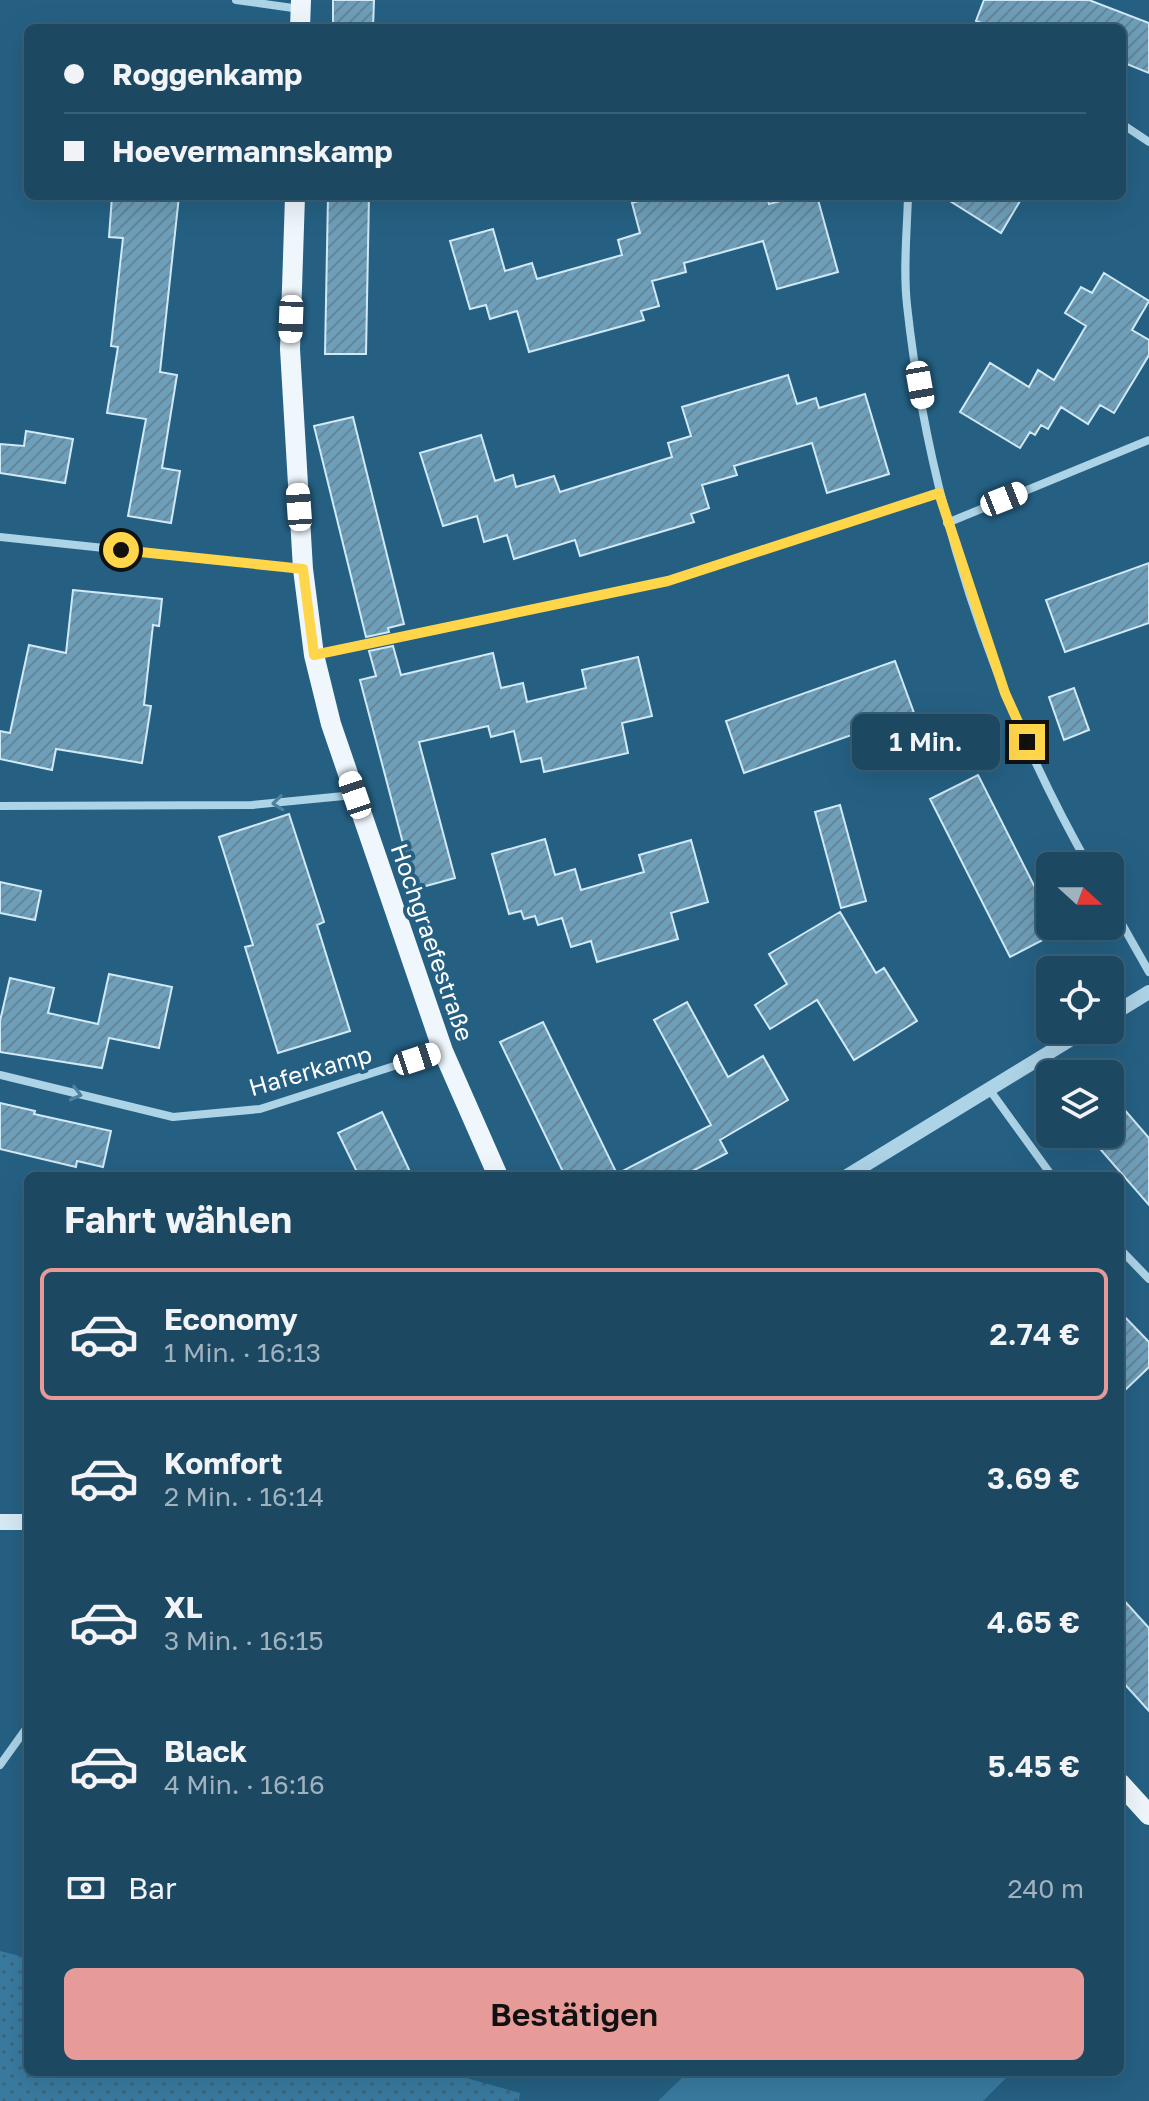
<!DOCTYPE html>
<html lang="de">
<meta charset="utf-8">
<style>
body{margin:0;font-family:"Golos Text",sans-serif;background:#254f68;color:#f1f3f6;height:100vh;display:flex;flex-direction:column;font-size:30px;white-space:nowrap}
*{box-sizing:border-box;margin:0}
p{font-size:26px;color:#a0b2be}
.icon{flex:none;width:44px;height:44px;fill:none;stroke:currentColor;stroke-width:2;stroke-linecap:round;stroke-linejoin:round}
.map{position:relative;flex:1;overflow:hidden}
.side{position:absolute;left:24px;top:1172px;width:1100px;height:904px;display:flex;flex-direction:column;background:#1c4862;border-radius:12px;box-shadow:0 8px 32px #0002,0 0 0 2px #3a6077}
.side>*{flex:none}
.guide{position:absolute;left:24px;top:24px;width:1102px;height:176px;border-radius:12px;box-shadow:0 8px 32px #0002,0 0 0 2px #3a6077;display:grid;align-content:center;height:176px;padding:0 40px;background:#1c4862}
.needle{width:52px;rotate:111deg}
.tools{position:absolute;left:1036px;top:852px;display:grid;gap:16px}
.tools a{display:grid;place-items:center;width:88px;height:88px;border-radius:12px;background:#1c4862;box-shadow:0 8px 32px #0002,0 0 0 2px #3a6077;font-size:40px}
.end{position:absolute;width:36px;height:36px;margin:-18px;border:10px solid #ffd54a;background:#111;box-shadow:0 0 0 4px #111}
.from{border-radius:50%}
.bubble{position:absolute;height:56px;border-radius:12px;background:#1c4862;box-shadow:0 8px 32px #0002,0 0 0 2px #3a6077;font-size:26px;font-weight:600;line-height:56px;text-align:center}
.car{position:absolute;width:24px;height:48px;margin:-24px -12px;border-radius:10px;box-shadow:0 0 6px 2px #0007;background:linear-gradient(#fff 24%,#345 0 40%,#fff 0 76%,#345 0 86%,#fff 0)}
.guide b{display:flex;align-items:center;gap:28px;height:76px;font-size:30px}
.guide b+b{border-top:2px solid #3a6077}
.guide i{width:20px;height:20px;background:#f1f3f6}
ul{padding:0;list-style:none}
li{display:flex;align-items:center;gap:24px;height:132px;margin:0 16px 12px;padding:0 24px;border:4px solid transparent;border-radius:12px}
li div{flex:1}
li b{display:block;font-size:30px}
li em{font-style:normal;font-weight:600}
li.on{border-color:#e69b98}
li>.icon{width:72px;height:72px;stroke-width:1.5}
h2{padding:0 40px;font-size:36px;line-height:96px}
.pay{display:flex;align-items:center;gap:20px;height:88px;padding:0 40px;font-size:30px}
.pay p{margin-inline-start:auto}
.primary-button{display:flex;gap:16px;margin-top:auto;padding:16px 40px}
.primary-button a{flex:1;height:92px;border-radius:12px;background:#e69b98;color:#111;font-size:32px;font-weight:600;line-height:92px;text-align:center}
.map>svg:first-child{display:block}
.grass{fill:url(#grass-dots)}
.green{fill:#397ba0}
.building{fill:url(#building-hatch);stroke:#d0e9f6;stroke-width:2}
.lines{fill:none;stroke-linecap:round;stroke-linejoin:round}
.minor{stroke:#add3e7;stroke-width:8}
.tertiary{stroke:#add3e7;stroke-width:14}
.secondary{stroke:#d7ebf6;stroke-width:16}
.primary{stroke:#eff7fd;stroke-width:20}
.oneway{stroke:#4e82a1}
.route{stroke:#ffd54a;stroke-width:10}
.labels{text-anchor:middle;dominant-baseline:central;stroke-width:8;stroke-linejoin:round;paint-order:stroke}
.street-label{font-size:24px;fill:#fff;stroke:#256083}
</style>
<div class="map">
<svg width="1149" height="2101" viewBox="0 0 1149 2101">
<defs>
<pattern id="grass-dots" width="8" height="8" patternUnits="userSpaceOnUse" patternTransform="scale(2)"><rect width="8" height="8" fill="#397ba0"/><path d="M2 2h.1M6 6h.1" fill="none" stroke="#426476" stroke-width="1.8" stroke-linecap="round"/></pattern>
<pattern id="building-hatch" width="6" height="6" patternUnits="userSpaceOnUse" patternTransform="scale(2)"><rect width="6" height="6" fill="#6e9fba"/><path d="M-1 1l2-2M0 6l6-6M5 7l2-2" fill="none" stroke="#648699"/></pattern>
</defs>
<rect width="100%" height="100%" fill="#256083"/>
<path class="grass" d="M0 1951 28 1958V2072H445L520 2093 519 2101H0Z"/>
<path class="green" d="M688 2072H1012L983 2101H658Z"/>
<path class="building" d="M333 0H374L373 28H333Z
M984 0H1089L1149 23V73L1122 62V28H995L976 21Z
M112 196H179L160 372 177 375 162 468 180 471 171 523 128 516 146 419 107 413 118 347 111 346 123 238 109 237Z
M328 196H369L366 354H325Z
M656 196H767L769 204 799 196H817L838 272 777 289 763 241 684 263 686 272 652 281 659 306 641 311 644 320 529 352 517 311 490 319 486 305 470 309 450 241 493 229 505 271 532 263 537 279 622 255 618 240 640 233 632 203Z
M942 196H1023L1001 233Z
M1104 273 1149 301 1132 330 1149 340V355L1114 413 1100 405 1088 424 1061 407 1048 429 1041 425 1035 435 1030 432 1020 448 960 412 990 363 1029 387 1038 370 1054 380 1086 326 1065 313 1081 287 1092 293Z
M788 375 797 404 816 398 819 408 865 394 889 474 827 493 812 443 734 466 737 475 702 485 709 508 691 514 694 522 580 556 575 540 514 559 507 535 484 542 477 516 443 526 420 453 481 435 495 481 513 475 516 487 554 476 560 492 672 457 668 443 691 436 682 407Z
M353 417 404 624 388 628 389 632 366 637 314 426Z
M26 431 73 439 65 483 0 473V444L24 446Z
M1149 563V623L1065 652 1046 600Z
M73 590 162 599 159 626 153 625 144 705 151 706 142 763 56 749 52 770 0 759V731L10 733 29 645 66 653Z
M393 646 401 675 493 653 501 688 523 683 527 702 586 688 582 670 638 657 652 716 622 723 628 753 544 772 541 758 521 762 514 731 491 737 488 726 419 742 455 878 415 889 360 680 376 676 369 651Z
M895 661 914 713 744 773 726 721Z
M1074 688 1089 730 1064 740 1049 697Z
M978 775 1050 917V926H1055L1058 932 1010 957 930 799Z
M840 805 866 901 841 908 815 812Z
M289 814 324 922 317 925 350 1031 278 1053 245 947 253 945 219 837Z
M545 839 555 875 575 869 581 890 644 872 639 855 691 840 708 902 671 913 678 939 597 962 591 941 571 947 562 918 538 925 535 916 524 919 521 911 509 914 492 854Z
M0 882 41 891 35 920 0 913Z
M840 912 876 973 884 968 917 1021 854 1060 817 1000 770 1029 755 1005 787 984 769 954Z
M109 974 172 987 159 1048 109 1038 102 1068 0 1052V1021L10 978 54 988 48 1013 98 1024Z
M687 1002 728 1077 763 1056 788 1100 720 1140 727 1153 683 1176H565L500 1042 543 1022 617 1174 711 1125 654 1020Z
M1110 1093 1149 1138V1205L1087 1134H1110Z
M0 1103 35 1111 34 1114 111 1131 103 1167 77 1161 76 1167 0 1149Z
M382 1112 412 1176H359L338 1133Z
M1120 1312 1149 1342V1367L1120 1395Z
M1120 1596 1149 1628V1711L1120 1679Z"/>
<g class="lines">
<path class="minor" d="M236 0 300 9
M1122 124 1149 142
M908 196C907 232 903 270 907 305 928 500 992 695 1089 866
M947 523 1149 440
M0 537 302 569
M314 655 668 581 939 493
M0 806 252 805 354 795
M1110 903 1149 972
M0 1075 173 1117 260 1109 441 1051
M989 1089 1052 1176
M1120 1249 1149 1279
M0 1765 28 1726"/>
<path class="tertiary" d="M1110 1016 1149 992
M847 1176 1086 1030"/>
<path class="secondary" d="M0 1522H28"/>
<path class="primary" d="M300 28 301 0
M295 196 290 349 303 569 314 655 331 724 443 1051 498 1176
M1120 1783 1149 1815"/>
</g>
<defs><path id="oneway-chevron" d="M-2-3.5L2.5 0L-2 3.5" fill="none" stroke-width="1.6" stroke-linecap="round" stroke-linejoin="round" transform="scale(2)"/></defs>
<g class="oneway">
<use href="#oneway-chevron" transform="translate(278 803) rotate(174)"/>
<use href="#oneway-chevron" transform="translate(76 1094) rotate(14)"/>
</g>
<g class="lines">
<path class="route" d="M121 550 303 569 314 655 668 581 939 493 1005 693 1027 742"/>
</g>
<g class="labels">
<g class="street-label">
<text transform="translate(433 942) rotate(71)">Hochgraefestraße</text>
<text transform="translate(310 1070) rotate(-16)">Haferkamp</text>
</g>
</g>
</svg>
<div class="tools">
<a><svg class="needle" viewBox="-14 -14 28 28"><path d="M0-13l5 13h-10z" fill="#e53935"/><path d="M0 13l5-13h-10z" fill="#a0b2be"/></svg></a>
<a><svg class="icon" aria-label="locate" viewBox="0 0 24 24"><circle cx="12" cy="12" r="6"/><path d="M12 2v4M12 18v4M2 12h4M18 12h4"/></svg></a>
<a><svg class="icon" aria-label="layers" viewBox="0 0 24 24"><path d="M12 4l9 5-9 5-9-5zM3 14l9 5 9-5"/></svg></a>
</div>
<i class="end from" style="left:121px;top:550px"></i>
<i class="end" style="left:1027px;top:742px"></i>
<div class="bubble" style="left:852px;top:714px;width:148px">1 Min.</div>
<i class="car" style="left:291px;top:319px;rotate:182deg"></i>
<i class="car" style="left:920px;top:385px;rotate:170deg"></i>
<i class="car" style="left:1004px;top:499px;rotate:68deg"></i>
<i class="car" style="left:299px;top:507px;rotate:356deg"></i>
<i class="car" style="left:355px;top:795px;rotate:341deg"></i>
<i class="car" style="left:417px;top:1059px;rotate:72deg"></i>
<div class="guide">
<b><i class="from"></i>Roggenkamp</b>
<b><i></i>Hoevermannskamp</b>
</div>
<section class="side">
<h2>Fahrt wählen</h2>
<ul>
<li class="on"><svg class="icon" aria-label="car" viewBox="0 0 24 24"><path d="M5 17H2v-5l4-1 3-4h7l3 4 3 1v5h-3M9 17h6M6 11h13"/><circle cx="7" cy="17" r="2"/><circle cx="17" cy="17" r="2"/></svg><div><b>Economy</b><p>1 Min. · 16:13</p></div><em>2.74 €</em></li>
<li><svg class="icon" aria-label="car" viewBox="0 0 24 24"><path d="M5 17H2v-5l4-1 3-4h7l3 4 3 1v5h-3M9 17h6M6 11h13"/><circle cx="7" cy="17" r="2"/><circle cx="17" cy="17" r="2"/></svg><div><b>Komfort</b><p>2 Min. · 16:14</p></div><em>3.69 €</em></li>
<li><svg class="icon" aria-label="car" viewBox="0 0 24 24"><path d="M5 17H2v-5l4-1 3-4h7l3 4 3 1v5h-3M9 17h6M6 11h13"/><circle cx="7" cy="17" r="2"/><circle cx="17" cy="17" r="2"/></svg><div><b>XL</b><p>3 Min. · 16:15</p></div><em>4.65 €</em></li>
<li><svg class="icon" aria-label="car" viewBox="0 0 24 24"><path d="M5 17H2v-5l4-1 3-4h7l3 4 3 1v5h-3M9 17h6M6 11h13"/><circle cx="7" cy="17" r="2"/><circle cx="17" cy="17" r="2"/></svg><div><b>Black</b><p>4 Min. · 16:16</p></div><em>5.45 €</em></li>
</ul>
<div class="pay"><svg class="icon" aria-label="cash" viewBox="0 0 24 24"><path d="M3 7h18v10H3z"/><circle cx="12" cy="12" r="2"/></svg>Bar<p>240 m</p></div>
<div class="primary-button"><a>Bestätigen</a></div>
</section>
</div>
